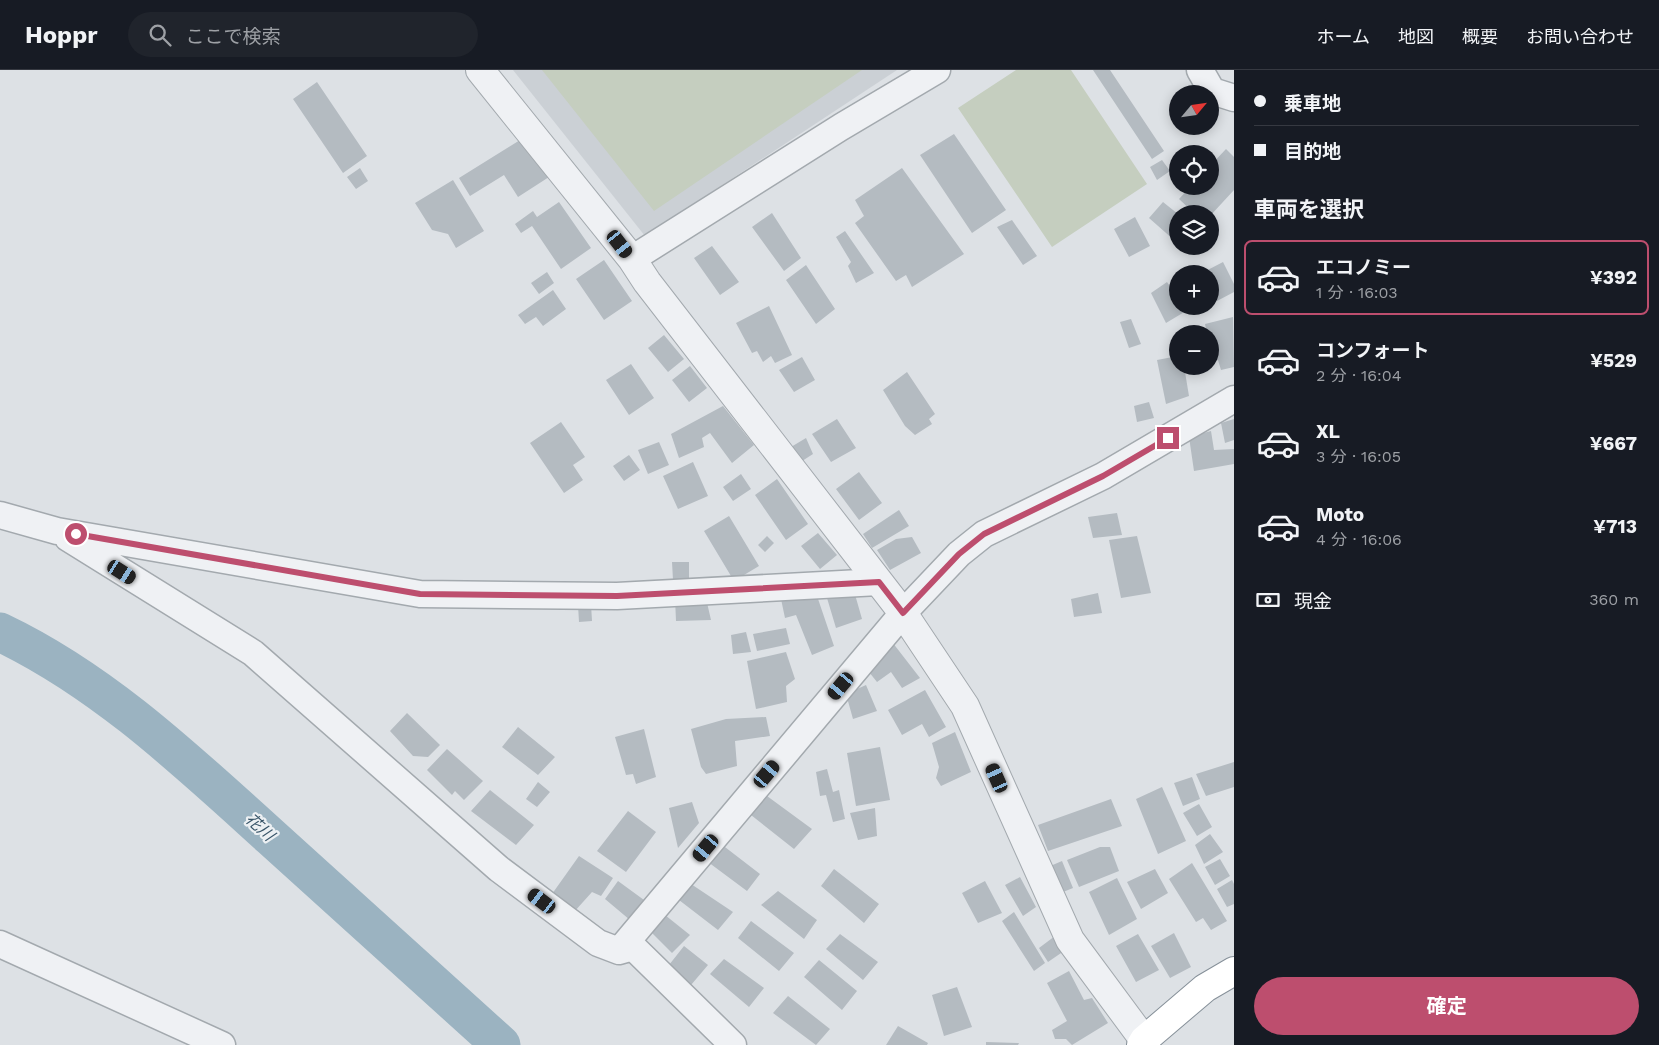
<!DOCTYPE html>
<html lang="ja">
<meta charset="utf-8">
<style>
body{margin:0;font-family:"Work Sans","Noto Sans JP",sans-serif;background:#20242c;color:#f1f3f6;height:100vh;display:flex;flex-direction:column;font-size:19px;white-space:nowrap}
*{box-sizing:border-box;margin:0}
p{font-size:16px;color:#9ea1a6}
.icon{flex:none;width:28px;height:28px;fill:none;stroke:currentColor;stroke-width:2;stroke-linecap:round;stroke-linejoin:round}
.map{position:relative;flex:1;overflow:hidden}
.side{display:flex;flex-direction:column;background:#171b24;width:425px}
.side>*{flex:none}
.banner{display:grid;align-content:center;height:110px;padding:0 20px;background:#171b24}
.needle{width:32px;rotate:61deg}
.buttons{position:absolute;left:1169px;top:15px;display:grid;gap:10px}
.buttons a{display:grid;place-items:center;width:50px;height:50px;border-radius:50%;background:#171b24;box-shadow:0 2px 12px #0003;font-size:25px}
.end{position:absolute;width:22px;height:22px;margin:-11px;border:6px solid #bd4e6e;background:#fff;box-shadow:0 0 0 2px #fff}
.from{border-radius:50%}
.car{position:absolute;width:15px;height:30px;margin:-15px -8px;border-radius:6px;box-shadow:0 0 4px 1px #0007;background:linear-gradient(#222 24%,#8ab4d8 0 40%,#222 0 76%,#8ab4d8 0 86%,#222 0)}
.banner b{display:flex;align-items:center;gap:18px;height:48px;font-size:19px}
.banner b+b{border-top:1px solid #363941}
.banner i{width:12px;height:12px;background:#f1f3f6}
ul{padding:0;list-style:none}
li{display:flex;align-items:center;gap:15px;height:75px;margin:0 10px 8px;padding:0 10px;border:2px solid transparent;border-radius:8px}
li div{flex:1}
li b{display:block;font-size:19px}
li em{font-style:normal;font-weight:700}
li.selected{border-color:#bd4e6e}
li>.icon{width:45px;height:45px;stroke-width:1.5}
h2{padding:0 20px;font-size:22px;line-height:60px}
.pay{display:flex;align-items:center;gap:12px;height:55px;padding:0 20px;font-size:19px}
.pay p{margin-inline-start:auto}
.cta{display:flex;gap:10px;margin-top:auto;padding:10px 20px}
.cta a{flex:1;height:58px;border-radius:30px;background:#bd4e6e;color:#fff;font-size:20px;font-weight:700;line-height:58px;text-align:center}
header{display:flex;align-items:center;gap:30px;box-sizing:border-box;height:70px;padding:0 25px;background:#171b24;border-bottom:1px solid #363941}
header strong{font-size:24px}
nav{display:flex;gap:28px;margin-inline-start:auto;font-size:18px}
.search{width:350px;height:45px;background:#20242c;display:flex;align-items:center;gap:12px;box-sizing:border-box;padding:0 18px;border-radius:28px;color:#9ea1a6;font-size:19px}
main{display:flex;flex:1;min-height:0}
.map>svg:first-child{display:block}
.built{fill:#cbd0d5}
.green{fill:#c5cebf}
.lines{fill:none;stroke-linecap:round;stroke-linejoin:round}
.river{stroke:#9bb3c1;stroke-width:39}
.building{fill:#b4bbc1}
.minor-casing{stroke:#a3a9ae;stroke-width:29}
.tertiary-casing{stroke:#a3a9ae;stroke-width:30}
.trunk-casing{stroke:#869099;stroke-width:30}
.minor{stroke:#eff1f4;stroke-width:26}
.tertiary{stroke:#eff1f4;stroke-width:28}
.trunk{stroke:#fff;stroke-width:28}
.route{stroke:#bd4e6e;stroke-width:6}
.labels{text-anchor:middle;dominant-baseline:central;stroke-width:4.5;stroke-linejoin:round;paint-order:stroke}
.water-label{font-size:16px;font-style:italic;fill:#375468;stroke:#ecf0f3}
</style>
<header>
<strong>Hoppr</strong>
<div class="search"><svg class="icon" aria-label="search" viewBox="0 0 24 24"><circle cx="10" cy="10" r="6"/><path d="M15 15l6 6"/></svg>ここで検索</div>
<nav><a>ホーム</a><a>地図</a><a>概要</a><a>お問い合わせ</a></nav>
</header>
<main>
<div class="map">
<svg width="1234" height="975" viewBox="0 0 1234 975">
<rect width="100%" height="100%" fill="#dde1e5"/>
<path class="built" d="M513 0H897L645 166Z"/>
<path class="green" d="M542 0H862L654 141Z
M1016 0H1071L1147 114 1052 177 958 38Z"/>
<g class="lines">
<path class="river" d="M0 562C103 611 187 691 271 767 347 836 424 905 501 975"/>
</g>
<path class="building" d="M1093 0H1110L1164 81 1152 89Z
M317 12 367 86 343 103 293 29Z
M954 64 1006 140 972 163 920 85Z
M525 67 549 107 518 127 504 105 470 126 459 108Z
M1226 79 1234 87V120L1210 146V144H1195L1179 129 1191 116H1210V96Z
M1162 90 1170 101 1157 110 1150 97Z
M360 98 368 111 356 119 347 107Z
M902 98 964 184 912 217 906 205 896 211 855 153 864 146 855 130Z
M453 110 484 161 456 178 448 164 432 160 415 133Z
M559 132 591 178 561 199 532 156 521 163 515 154 533 141 537 147Z
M1163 132 1178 144V166L1174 170 1149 148Z
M772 143 801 188 784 201 752 157Z
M1135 147 1150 176 1129 187 1114 159Z
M1012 150 1037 186 1023 195 997 157Z
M845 161 874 203 856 213 848 196 851 192 836 167Z
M712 176 739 212 720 225 694 188Z
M604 190 632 231 604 250 576 209Z
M1223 192 1234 214V222L1217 231 1210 219V204H1200Z
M806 195 835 239 816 254 786 210Z
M547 202 554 213 539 224 531 213Z
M1167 212 1178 228V236H1183L1186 241 1166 253 1151 223Z
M553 220 566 239 543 256 536 247 525 254 518 245Z
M769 236 792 285 775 293 771 286 763 292 757 281 752 283 736 253Z
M1233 247 1234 297 1221 300 1218 290 1212 292 1210 264H1207L1205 254Z
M1131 249 1141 274 1129 278 1120 252Z
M664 265 684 289 668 302 648 278Z
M1178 286V296H1184L1189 326 1166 334 1157 290Z
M802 287 815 310 794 322 779 300Z
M631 294 654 328 629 345 606 310Z
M690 296 707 318 689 332 672 310Z
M907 302 935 344 929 349 932 354 915 365 905 356 883 320Z
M1149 332 1154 348 1137 352 1134 336Z
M723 336 754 375 732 393 710 363 702 368 704 377 679 388 671 364Z
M837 349 856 378 831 392 812 364Z
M1234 349V370L1225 373 1221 353Z
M561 352 585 387 573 395 583 410 564 423 530 373Z
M1211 361 1214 380 1234 379V394L1194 401 1189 367Z
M806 368 813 384 799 393 791 377Z
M659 372 669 395 648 404 638 380Z
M629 385 640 400 624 411 613 396Z
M693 392 708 426 678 439 663 406Z
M859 402 882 433 859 450 836 419Z
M741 404 751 419 733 431 723 417Z
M777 409 808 454 786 470 755 425Z
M899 440 909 456 872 478 863 464Z
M1117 443 1122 465 1093 468 1088 447Z
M729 446 759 496 734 511 704 461Z
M818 463 837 485 820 499 801 476Z
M767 466 774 473 765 482 758 475Z
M1137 466 1151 523 1121 528 1109 470Z
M912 467 921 483 890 500 877 480 896 469Z
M672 492H689V509L673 510Z
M854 521 862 549 836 558 827 528Z
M816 523 834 576 812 585 796 545 785 548 781 529Z
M1098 523 1102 543 1074 547 1071 529Z
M705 524 711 550 676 551 675 528Z
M591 534 592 551 579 552 578 535Z
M786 558 790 574 757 581 753 564Z
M746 562 751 582 733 584 731 565Z
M889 568 920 608 902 618 891 602 877 612 865 597Z
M786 582 795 609 786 616 787 632 756 639 747 591Z
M866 615 877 641 853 649 846 624Z
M925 620 946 657 929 667 922 654 902 665 888 640Z
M407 643 440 675 428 687 413 686 390 661Z
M766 647 770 666 735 671 737 696 706 704 701 697 691 659 726 649Z
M518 657 555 687 538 705 502 677Z
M644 659 656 707 636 714 633 704 626 705 615 667Z
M955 662 971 702 941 716 936 708 939 697 932 673Z
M880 677 890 730 856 736 847 683Z
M447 679 483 711 464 730 455 721 452 725 427 700Z
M1234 692V717L1206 726 1196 704Z
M827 699 833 722 839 720 845 749 833 752 826 725 820 726 816 702Z
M1192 707 1200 729 1183 736 1174 713Z
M538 712 550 722 537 737 526 729Z
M1162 717 1186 771 1158 784 1136 729Z
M490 720 534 755 516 775 471 741Z
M767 726 812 759 794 779 751 745Z
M1111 729 1122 756 1048 781 1038 755Z
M692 732 699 753 678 778 669 738Z
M1199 734 1212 757 1197 766 1183 743Z
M875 738 877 766 858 770 850 743Z
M628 741 656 762 626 802 597 781Z
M1210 764 1223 782 1204 794 1195 775Z
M721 774 760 804 747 821 708 792Z
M1100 777H1110L1119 801 1079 817 1067 790Z
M579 786 613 808 601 826 592 822 574 842 552 824Z
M1220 789 1230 806 1215 815 1205 797Z
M1062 791 1073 818 1058 824 1048 797Z
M1192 793 1227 851 1211 860 1203 848 1196 852 1169 809Z
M834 799 879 834 864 853 821 816Z
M1155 799 1168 823 1141 839 1127 812Z
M1020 807 1036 837 1023 846 1005 815Z
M1117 808 1137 849 1109 865 1089 822Z
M1232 810 1234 814V834L1227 837 1217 819Z
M618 811 644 830 630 850 605 829Z
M985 811 1002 843 978 853 962 823Z
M691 814 733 842 718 860 679 830Z
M778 821 817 850 804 869 761 835Z
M1014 842 1045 893 1034 901 1002 851Z
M665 845 690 865 672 883 652 863Z
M751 851 794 883 779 901 738 868Z
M1174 863 1191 897 1170 908 1151 876Z
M840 864 878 892 863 910 826 879Z
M1138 864 1159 900 1136 912 1116 876Z
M1055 866 1064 881 1048 892 1039 878Z
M684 876 708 895 691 915 669 895Z
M724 889 764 918 749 937 710 904Z
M819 890 857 921 842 940 804 907Z
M1069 901 1084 930 1092 928 1108 953 1072 975 1066 969H1055L1052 960 1067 951 1047 913Z
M957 917 972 957 944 966 932 925Z
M788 926 830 959 816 975 773 943Z
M898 956 928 973 927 975H886Z
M986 972 1019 973 1018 975H986Z"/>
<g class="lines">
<g class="minor-casing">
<path id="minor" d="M1200 0 1212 21 1234 28
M632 189 841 57 937 0
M0 445 57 461 420 524 617 526 879 512
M68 468 253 583 499 799 598 873 619 881 633 877 733 975
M0 874 222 975
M619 881 903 543 959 484 984 464 1103 406 1234 329"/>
</g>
<g class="tertiary-casing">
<path id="tertiary" d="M480 0 632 189 647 212 903 543 965 636 1070 870 1144 970"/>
</g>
<g class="trunk-casing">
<path id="trunk" d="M1141 975 1144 970 1205 918 1234 901"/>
</g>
<use href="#minor" class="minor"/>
<use href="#tertiary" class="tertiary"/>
<use href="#trunk" class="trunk"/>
</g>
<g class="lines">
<path class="route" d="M76 464 420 524 617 526 879 512 903 543 959 484 984 464 1103 406 1168 368"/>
</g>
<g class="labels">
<g class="water-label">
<text transform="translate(260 757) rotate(42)">花川</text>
</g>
</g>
</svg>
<div class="buttons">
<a><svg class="needle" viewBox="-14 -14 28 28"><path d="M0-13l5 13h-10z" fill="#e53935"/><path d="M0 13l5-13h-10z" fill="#9ea1a6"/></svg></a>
<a><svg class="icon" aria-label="locate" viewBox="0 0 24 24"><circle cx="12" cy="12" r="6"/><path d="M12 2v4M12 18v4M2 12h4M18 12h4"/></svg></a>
<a><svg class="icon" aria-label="layers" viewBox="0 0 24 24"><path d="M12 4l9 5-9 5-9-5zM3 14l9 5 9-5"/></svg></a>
<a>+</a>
<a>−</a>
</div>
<i class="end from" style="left:76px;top:464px"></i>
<i class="end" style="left:1168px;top:368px"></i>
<i class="car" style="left:620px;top:174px;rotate:142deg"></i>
<i class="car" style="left:122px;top:502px;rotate:122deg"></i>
<i class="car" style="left:841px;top:616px;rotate:220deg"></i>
<i class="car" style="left:767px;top:704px;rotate:40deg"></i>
<i class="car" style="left:997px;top:708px;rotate:336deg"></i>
<i class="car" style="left:706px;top:778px;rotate:220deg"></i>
<i class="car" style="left:542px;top:831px;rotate:307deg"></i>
</div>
<section class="side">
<div class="banner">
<b><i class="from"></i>乗車地</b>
<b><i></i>目的地</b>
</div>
<h2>車両を選択</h2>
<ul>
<li class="selected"><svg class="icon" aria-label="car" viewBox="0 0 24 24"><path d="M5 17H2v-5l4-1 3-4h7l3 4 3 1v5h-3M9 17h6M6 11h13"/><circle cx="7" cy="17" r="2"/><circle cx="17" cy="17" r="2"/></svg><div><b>エコノミー</b><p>1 分 · 16:03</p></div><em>¥392</em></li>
<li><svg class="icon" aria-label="car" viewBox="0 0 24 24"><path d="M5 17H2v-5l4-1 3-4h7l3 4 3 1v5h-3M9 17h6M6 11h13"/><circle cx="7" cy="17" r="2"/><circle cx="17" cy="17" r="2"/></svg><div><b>コンフォート</b><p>2 分 · 16:04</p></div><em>¥529</em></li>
<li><svg class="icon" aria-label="car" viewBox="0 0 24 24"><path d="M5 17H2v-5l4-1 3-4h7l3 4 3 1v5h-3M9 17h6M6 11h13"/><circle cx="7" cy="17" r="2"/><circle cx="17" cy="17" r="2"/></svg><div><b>XL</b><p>3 分 · 16:05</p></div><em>¥667</em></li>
<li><svg class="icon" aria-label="car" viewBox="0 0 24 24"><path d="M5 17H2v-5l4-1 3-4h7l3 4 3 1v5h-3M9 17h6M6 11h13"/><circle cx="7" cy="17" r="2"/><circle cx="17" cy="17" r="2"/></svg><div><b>Moto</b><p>4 分 · 16:06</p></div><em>¥713</em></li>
</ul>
<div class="pay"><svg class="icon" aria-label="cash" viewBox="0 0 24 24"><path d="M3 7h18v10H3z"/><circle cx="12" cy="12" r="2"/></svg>現金<p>360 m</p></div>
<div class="cta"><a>確定</a></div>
</section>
</main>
